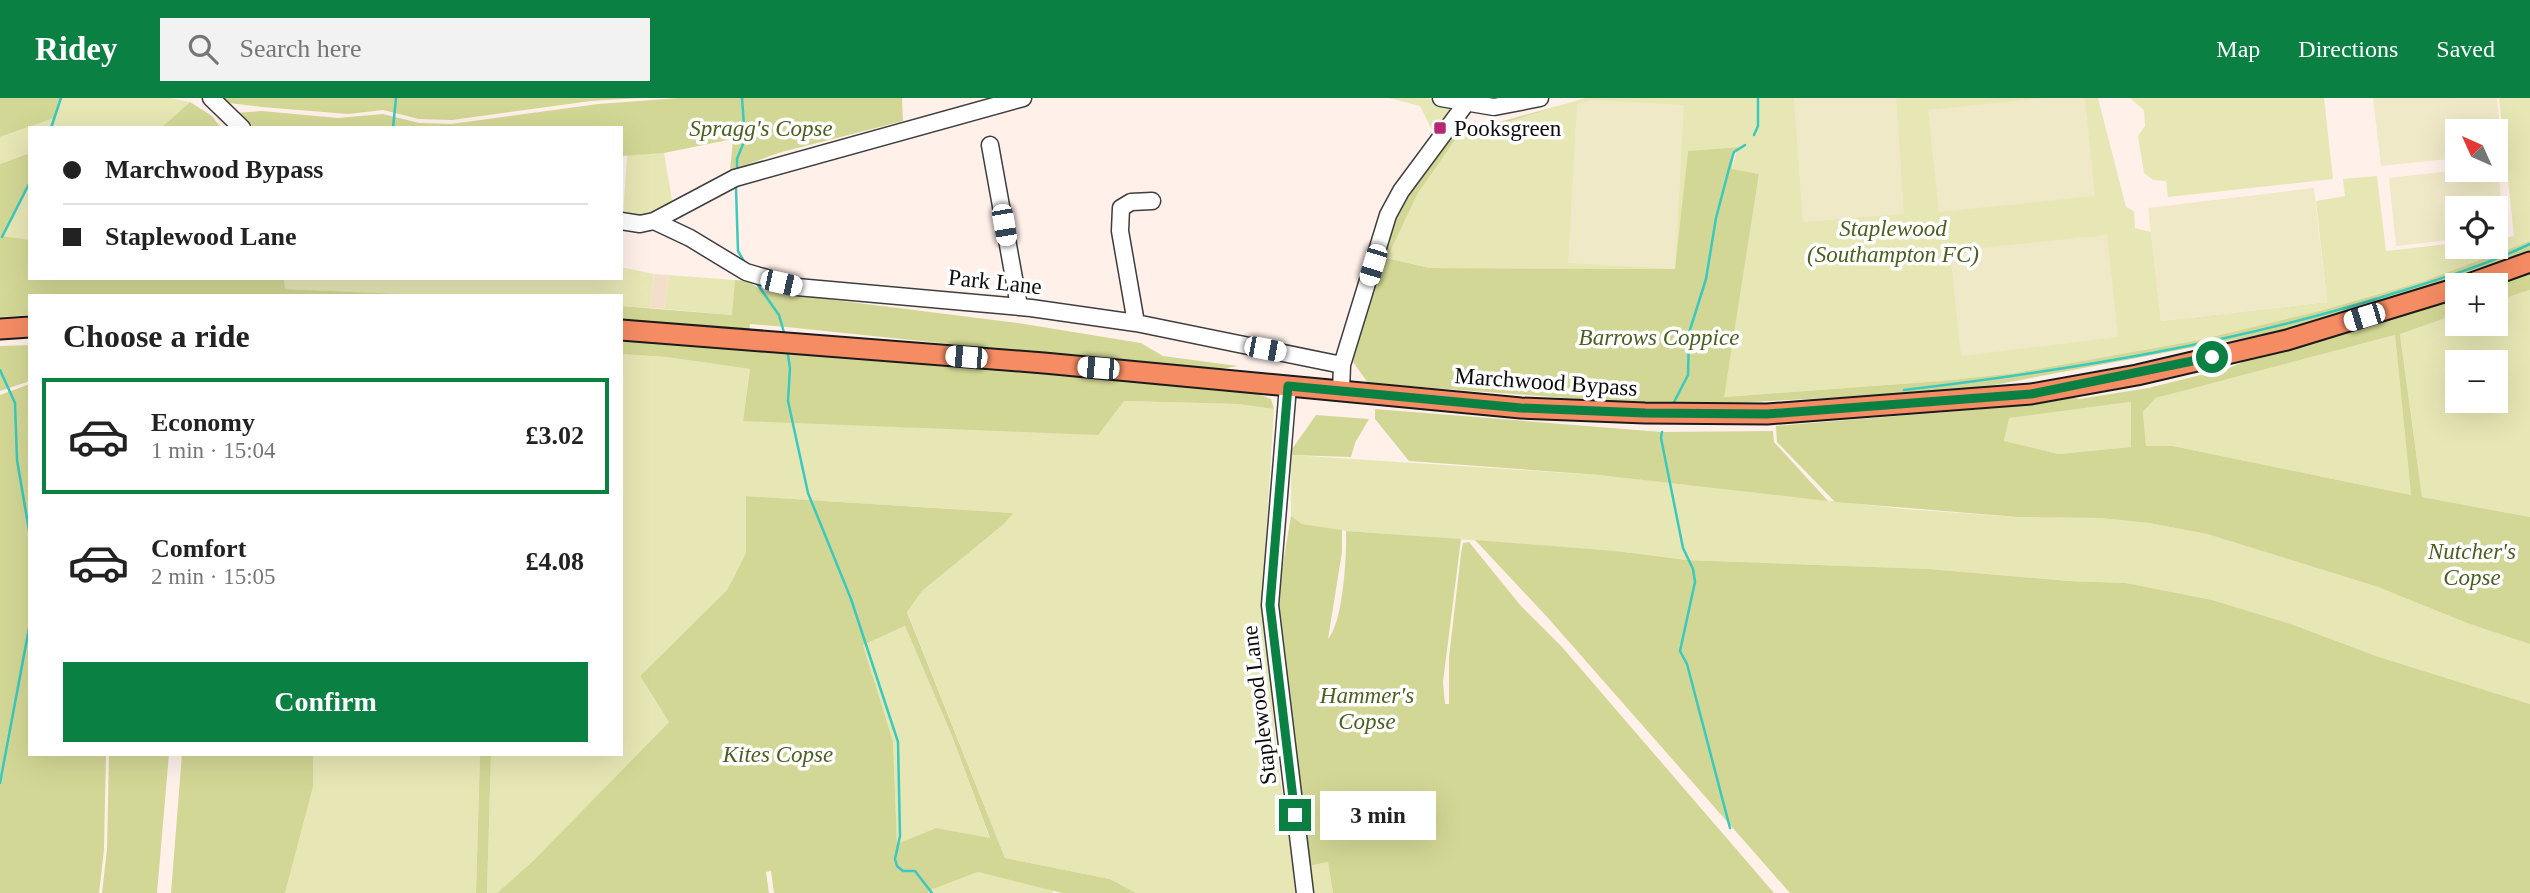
<!DOCTYPE html>
<meta charset="utf-8">
<style>
body{margin:0;font-family:Georgia,serif;background:#f2f2f2;color:#222;height:100vh;display:flex;flex-direction:column;font-size:26px;white-space:nowrap}
*{box-sizing:border-box;margin:0}
p{font-size:23px;color:#767676}
.icon{flex:none;width:38px;height:38px;fill:none;stroke:currentColor;stroke-width:2;stroke-linecap:round;stroke-linejoin:round}
.map{position:relative;flex:1;overflow:hidden}
.drawer{position:absolute;left:28px;top:196px;width:595px;height:462px;display:flex;flex-direction:column;background:#fff;border-radius:0px;box-shadow:0 7px 28px #0002}
.drawer>*{flex:none}
.top-card{position:absolute;left:28px;top:28px;width:595px;height:154px;border-radius:0px;box-shadow:0 7px 28px #0002;display:grid;align-content:center;height:154px;padding:0 35px;background:#fff}
.needle{width:46px;rotate:315deg}
.fabs{position:absolute;left:2445px;top:21px;display:grid;gap:14px}
.fabs a{display:grid;place-items:center;width:63px;height:63px;border-radius:0px;background:#fff;box-shadow:0 7px 28px #0002;font-size:35px}
.end{position:absolute;width:32px;height:32px;margin:-16px;border:9px solid #0b8043;background:#fff;box-shadow:0 0 0 4px #fff}
.from{border-radius:50%}
.bubble{position:absolute;height:49px;border-radius:0px;background:#fff;box-shadow:0 7px 28px #0002;font-size:23px;font-weight:800;line-height:49px;text-align:center}
.car{position:absolute;width:21px;height:42px;margin:-21px -10px;border-radius:9px;box-shadow:0 0 5px 2px #0007;background:linear-gradient(#fff 24%,#345 0 40%,#fff 0 76%,#345 0 86%,#fff 0)}
.top-card b{display:flex;align-items:center;gap:24px;height:66px;font-size:26px}
.top-card b+b{border-top:2px solid #e0e0e0}
.top-card i{width:18px;height:18px;background:#222}
ul{padding:0;list-style:none}
li{display:flex;align-items:center;gap:21px;height:116px;margin:0 14px 10px;padding:0 21px;border:4px solid transparent;border-radius:0px}
li div{flex:1}
li b{display:block;font-size:26px}
li em{font-style:normal;font-weight:800}
li.active{border-color:#0b8043}
li>.icon{width:63px;height:63px;stroke-width:1.5}
h2{padding:0 35px;font-size:32px;line-height:84px}
.button{display:flex;gap:14px;margin-top:auto;padding:14px 35px}
.button a{flex:1;height:80px;border-radius:0px;background:#0b8043;color:#fff;font-size:28px;font-weight:800;line-height:80px;text-align:center}
header{display:flex;align-items:center;gap:42px;box-sizing:border-box;height:98px;padding:0 35px;background:#0b8043;color:#fff}
header strong{font-size:33px}
nav{display:flex;gap:38px;margin-inline-start:auto;font-size:24px}
.search{width:490px;height:63px;background:#f2f2f2;display:flex;align-items:center;gap:18px;box-sizing:border-box;padding:0 24px;border-radius:0px;color:#767676;font-size:26px}
.map>svg:first-child{display:block}
.farmland{fill:#f3ddcb}
.green{fill:#e7e7b5;fill-rule:evenodd}
.forest{fill:#d3d795;fill-rule:evenodd}
.pitch{fill:#efe9c7}
.lines{fill:none;stroke-linecap:round;stroke-linejoin:round}
.stream{stroke:#39c9be;stroke-width:2.5}
.minor-casing{stroke:#3e3e3e;stroke-width:19}
.major-casing{stroke:#1c1c1c;stroke-width:23}
.minor{stroke:#fff;stroke-width:16}
.major{stroke:#f58c63;stroke-width:19}
.route{stroke:#0b8043;stroke-width:9}
.poi-dot{fill:#b72873;stroke:#fff;stroke-width:2.5}
.labels{text-anchor:middle;dominant-baseline:central;stroke-width:7;stroke-linejoin:round;paint-order:stroke}
.park-label{font-size:23px;font-style:italic;fill:#4b601e;stroke:#fff}
.poi-label{font-size:23px;fill:#0b0b0b;stroke:#fff;text-anchor:start}
.street-label{font-size:23px;fill:#0b0b0b;stroke:#fff}
</style>
<header>
<strong>Ridey</strong>
<div class="search"><svg class="icon" aria-label="search" viewBox="0 0 24 24"><circle cx="10" cy="10" r="6"/><path d="M15 15l6 6"/></svg>Search here</div>
<nav><a>Map</a><a>Directions</a><a>Saved</a></nav>
</header>
<div class="map">
<svg width="2530" height="795" viewBox="0 0 2530 795">
<rect width="100%" height="100%" fill="#fff0ea"/>
<path class="farmland" d="M654 176 669 177 664 211 650 210Z"/>
<path class="green" d="M61 0H170L190 4 161 30H30V55L0 66V39L54 20Z
M1389 0H1428L1448 6 1452 15 1434 36 1420 8Z
M1585 0H2098L2126 109 2134 113 2135 130 2151 134 2161 223 2327 204 2316 103 2345 98 2343 81 2377 78 2386 153 2457 145V149H2496V141L2514 138 2499 0H2530V143L2424 183 2323 212 2199 242 2015 275 1941 283 1723 299 1759 76 1732 72 1737 51 1688 53 1676 171 1429 170 1387 160 1418 95 1457 38Z
M2130 0H2324L2333 81 2168 99 2166 83 2153 82 2144 75 2138 38 2145 28 2144 12Z
M664 55 673 107 646 120 623 118 627 57Z
M30 84V142L0 140V138Z
M621 169 654 176 650 210 621 208V198H445L285 191 284 180H621Z
M669 177 735 182 733 217 664 211Z
M2530 192V419L2422 399 2400 235 2457 216V226H2496V203ZM2457 264H2496V303H2457Z
M2395 237 2411 397 2173 348H2146L2143 314 2156 300Z
M621 256 666 259 750 271 743 323 1114 315 1123 303 1237 306 1274 311 1263 484 1277 659 1297 795H1136L1110 781 1005 760 907 513 922 493 1004 426 1012 415 746 398V455L727 492 640 578 669 624 534 762 497 795H487L491 656H621Z
M2131 304 2132 349 2058 356 2004 344 2008 320Z
M1291 357 1599 377 1905 411 2017 419 2100 420 2149 425 2207 436 2378 489 2530 546V606L2376 558 2291 526 2212 502 2126 485 2069 483 1929 471 1687 462 1616 453 1346 433 1302 426 1291 418Z
M905 528 952 638 990 741 936 730 897 747 893 643 863 547Z
M313 656H480L476 795H285L313 689Z
M1328 764 1333 795H1312L1309 768Z
M978 774 1053 792V795H929L928 793Z"/>
<path class="forest" d="M0 0H61L54 20 0 39Z
M218 0H639L591 3 452 22 419 21 383 12 348 16 262 9 229 5Z
M679 0H902L903 23 778 55 730 73 733 41 664 55 621 58V30H251L235 15 262 13 338 20 383 16 419 25 451 26 598 6Z
M190 4 212 18 221 30H161Z
M1562 7 1457 39 1418 95 1387 160 1429 170 1675 171 1688 53 1742 49 1734 54 1732 71 1759 76 1724 299 1941 283 2015 275 2199 242 2323 212 2424 183 2530 143V155L2296 230 1962 293 1672 308 1368 285 1353 264 1370 181 1404 104 1448 38Z
M30 55V84L2 138 30 142V180H284L285 191 445 198H30V217L0 219V66Z
M2530 171V192L2496 203V187H2488Z
M735 182 748 183 762 193 1018 225 1141 245 1163 258 1238 268 1221 271 1057 257 786 229 750 226 749 234 621 221V208L732 217Z
M2457 197V216L2400 236 2422 399 2530 419V546L2470 526 2378 489 2207 436 2149 425 2100 420 2017 419 1835 404 1777 344 1776 328 2008 309 2063 296 2079 301 2148 290 2229 270 2267 254ZM2395 237 2411 397 2173 348H2146L2143 314 2156 300ZM2131 304V349L2058 356 2004 343 2009 320Z
M621 240 1245 291 1271 301 1274 311 1237 306 1124 303 1098 337 743 323 750 271 666 259 621 256Z
M30 247V283L0 293V248Z
M30 286V656H106L104 752 99 795H0V297Z
M1375 311 1662 334 1773 333 1774 344 1828 403 1599 377 1409 363 1375 321Z
M1316 317 1369 321 1355 345 1351 359 1291 357 1292 351Z
M746 398 1013 415 1004 426 922 493 907 514 1005 760 1110 781 1136 795H1062L978 774 928 793 929 795H774L771 773 766 774 769 795H497L534 762 669 624 640 578 727 492 746 455ZM905 528 952 638 990 740 936 730 897 746 893 643 863 547Z
M1291 418 1302 426 1342 432V454L1328 541C1343 525 1347 456 1346 433L1461 441 1443 584 1445 606H1449V559L1461 456 1463 445 1469 444 1521 508 1562 549 1774 795H1333L1328 764 1309 768 1276 507Z
M1475 442 1616 453 1687 462 1929 471 2069 483 2126 485 2212 502 2291 526 2376 558 2530 606V795H1790L1548 520Z
M109 656H169L157 795H102L107 751Z
M182 656H313V689L285 795H171Z
M480 656H491L487 795H476Z"/>
<path class="pitch" d="M1794 0H1896L1904 116 1803 124Z
M2042 0H2085L2095 98 1939 114 1928 12Z
M2373 0H2497L2503 55 2496 56V33H2457V60L2381 68Z
M1591 2 1684 7 1675 171 1568 165 1577 6Z
M2496 68H2498L2504 136 2496 137V110H2457V141L2396 148 2389 80 2460 72H2496Z
M2314 90 2327 204 2161 223 2148 110Z
M2107 137 2118 239 1961 258 1950 153Z"/>
<g class="lines">
<path class="stream" d="M51 30 61 0
M393 30 396 0
M1754 37 1758 28V0
M737 71V61L745 41 742 0
M736 90 738 153 745 165
M2 139 30 84
M755 183 779 217 785 238
M787 251 790 270 788 303 808 395 851 501 898 644 900 738 895 761 897 768 903 773H915L932 795
M0 272 15 305 17 362 30 438
M1904 292C2064 273 2225 247 2379 200 2430 184 2482 169 2530 146
M1672 308 1688 277 1689 235 1706 181 1716 120 1730 67 1734 54 1745 47
M1662 334 1661 340 1683 450 1693 471 1695 484 1680 553 1687 566 1730 730
M0 685 30 525"/>
<g class="minor-casing">
<path id="minor" d="M211 0 242 30
M1441 0 1494 9 1540 0
M990 47 1019 208
M621 123 640 126 654 123 735 80 1023 0
M654 123 690 140 746 174 797 189 1031 210 1136 225 1342 267
M1136 225 1120 133 1121 110 1131 104 1152 103
M1288 288 1270 507 1305 795
M1341 293 1342 267 1388 117 1401 93 1470 0"/>
</g>
<g class="major-casing">
<path id="major" d="M2466 187 2530 164
M0 231 30 229
M621 232 1044 265 1521 310 1645 315 1767 316 2031 296 2137 277 2287 242 2457 190"/>
</g>
<use href="#minor" class="minor"/>
<use href="#major" class="major"/>
</g>
<g class="lines">
<path class="route" d="M1295 717 1270 507 1288 288 1521 310 1645 315 1767 316 2031 296 2212 259"/>
</g>
<rect class="poi-dot" x="1433" y="23" width="14" height="14" rx="3.5"/>
<g class="labels">
<g class="park-label">
<text x="761" y="30">Spragg's Copse</text>
<text x="1893" y="130">Staplewood<tspan x="1893" dy="26">(Southampton FC)</tspan></text>
<text x="1659" y="239">Barrows Coppice</text>
<text x="2472" y="453">Nutcher's<tspan x="2472" dy="26">Copse</tspan></text>
<text x="1367" y="597">Hammer's<tspan x="1367" dy="26">Copse</tspan></text>
<text x="778" y="656">Kites Copse</text>
</g>
<g class="poi-label">
<text x="1454" y="30">Pooksgreen</text>
</g>
<g class="street-label">
<text transform="translate(995 184) rotate(6)">Park Lane</text>
<text transform="translate(1546 284) rotate(4)">Marchwood Bypass</text>
<text transform="translate(1259 607) rotate(-97)">Staplewood Lane</text>
</g>
</g>
</svg>
<div class="fabs">
<a><svg class="needle" viewBox="-14 -14 28 28"><path d="M0-13l5 13h-10z" fill="#e53935"/><path d="M0 13l5-13h-10z" fill="#767676"/></svg></a>
<a><svg class="icon" aria-label="locate" viewBox="0 0 24 24"><circle cx="12" cy="12" r="6"/><path d="M12 2v4M12 18v4M2 12h4M18 12h4"/></svg></a>
<a>+</a>
<a>−</a>
</div>
<i class="end from" style="left:2212px;top:259px"></i>
<i class="end" style="left:1295px;top:717px"></i>
<div class="bubble" style="left:1320px;top:693px;width:116px">3 min</div>
<i class="car" style="left:1004px;top:127px;rotate:170deg"></i>
<i class="car" style="left:1373px;top:167px;rotate:197deg"></i>
<i class="car" style="left:781px;top:185px;rotate:103deg"></i>
<i class="car" style="left:2364px;top:219px;rotate:253deg"></i>
<i class="car" style="left:1265px;top:251px;rotate:101deg"></i>
<i class="car" style="left:966px;top:259px;rotate:275deg"></i>
<i class="car" style="left:1098px;top:270px;rotate:275deg"></i>
<div class="top-card">
<b><i class="from"></i>Marchwood Bypass</b>
<b><i></i>Staplewood Lane</b>
</div>
<section class="drawer">
<h2>Choose a ride</h2>
<ul>
<li class="active"><svg class="icon" aria-label="car" viewBox="0 0 24 24"><path d="M5 17H2v-5l4-1 3-4h7l3 4 3 1v5h-3M9 17h6M6 11h13"/><circle cx="7" cy="17" r="2"/><circle cx="17" cy="17" r="2"/></svg><div><b>Economy</b><p>1 min · 15:04</p></div><em>£3.02</em></li>
<li><svg class="icon" aria-label="car" viewBox="0 0 24 24"><path d="M5 17H2v-5l4-1 3-4h7l3 4 3 1v5h-3M9 17h6M6 11h13"/><circle cx="7" cy="17" r="2"/><circle cx="17" cy="17" r="2"/></svg><div><b>Comfort</b><p>2 min · 15:05</p></div><em>£4.08</em></li>
</ul>
<div class="button"><a>Confirm</a></div>
</section>
</div>
